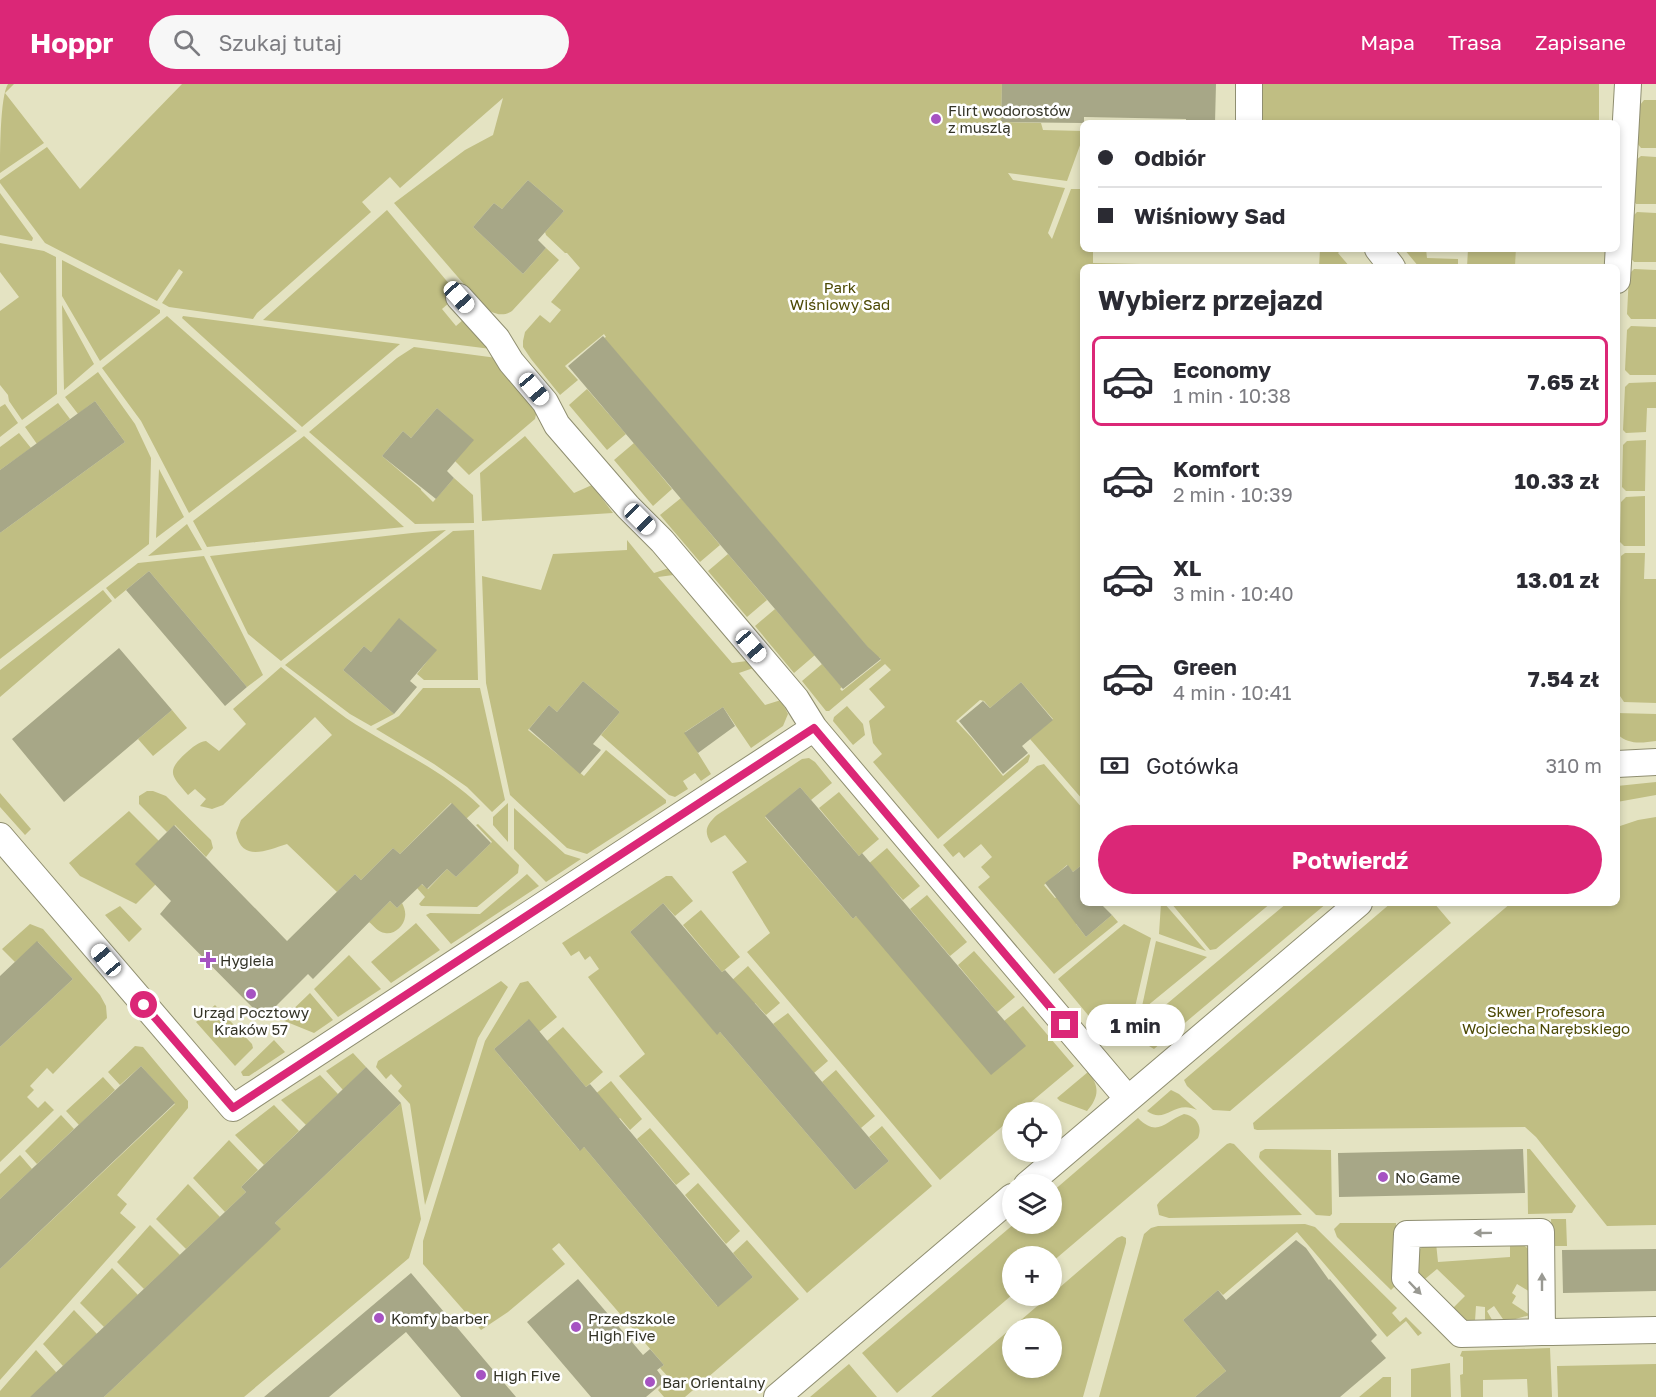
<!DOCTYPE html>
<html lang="pl">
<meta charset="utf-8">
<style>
body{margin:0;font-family:"Golos Text",sans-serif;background:#f7f7f7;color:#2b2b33;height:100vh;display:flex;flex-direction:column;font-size:22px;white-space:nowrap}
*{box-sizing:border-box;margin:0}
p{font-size:20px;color:#7c7c81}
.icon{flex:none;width:33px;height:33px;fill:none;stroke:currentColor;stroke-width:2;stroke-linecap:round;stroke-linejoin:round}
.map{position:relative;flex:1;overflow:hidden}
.sheet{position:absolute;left:1080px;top:180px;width:540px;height:642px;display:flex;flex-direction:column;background:#fff;border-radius:9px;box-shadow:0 3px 9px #0003}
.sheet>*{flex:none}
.top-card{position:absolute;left:1080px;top:36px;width:540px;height:132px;border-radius:9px;box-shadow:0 3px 9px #0003;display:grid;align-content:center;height:132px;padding:0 18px;background:#fff}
.controls{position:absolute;left:1002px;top:1018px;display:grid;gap:12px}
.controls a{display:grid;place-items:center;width:60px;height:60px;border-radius:50%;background:#fff;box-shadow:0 3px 9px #0003;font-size:30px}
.end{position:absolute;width:27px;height:27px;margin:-14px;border:8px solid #db2777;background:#fff;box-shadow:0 0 0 3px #fff}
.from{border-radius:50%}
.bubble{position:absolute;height:42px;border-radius:21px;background:#fff;box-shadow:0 3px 9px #0003;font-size:20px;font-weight:700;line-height:42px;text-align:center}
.car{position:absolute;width:18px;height:36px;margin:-18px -9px;border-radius:8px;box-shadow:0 0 4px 2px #0007;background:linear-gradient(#fff 24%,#345 0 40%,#fff 0 76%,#345 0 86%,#fff 0)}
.top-card b{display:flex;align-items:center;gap:21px;height:57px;font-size:22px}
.top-card b+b{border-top:2px solid #e1e1e2}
.top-card i{width:15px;height:15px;background:#2b2b33}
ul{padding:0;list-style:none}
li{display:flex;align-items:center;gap:18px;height:90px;margin:0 12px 9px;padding:0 6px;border:3px solid transparent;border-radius:9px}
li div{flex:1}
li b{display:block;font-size:22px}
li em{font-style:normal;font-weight:700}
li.on{border-color:#db2777}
li>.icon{width:54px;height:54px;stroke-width:1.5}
h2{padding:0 18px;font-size:27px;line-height:72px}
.pay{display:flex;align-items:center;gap:15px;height:66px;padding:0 18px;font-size:22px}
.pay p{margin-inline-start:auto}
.primary-button{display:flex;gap:12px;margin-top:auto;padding:12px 18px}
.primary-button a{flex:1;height:69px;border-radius:36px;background:#db2777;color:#fff;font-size:24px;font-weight:700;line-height:69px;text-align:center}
header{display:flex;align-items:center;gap:36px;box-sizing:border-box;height:84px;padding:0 30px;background:#db2777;color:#fff}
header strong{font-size:28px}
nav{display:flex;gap:33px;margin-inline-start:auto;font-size:21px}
.search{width:420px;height:54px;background:#f7f7f7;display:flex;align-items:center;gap:15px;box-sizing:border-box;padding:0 21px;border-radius:33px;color:#7c7c81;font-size:22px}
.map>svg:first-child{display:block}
.built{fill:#dad9b1}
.green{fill:#c0be83;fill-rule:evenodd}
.building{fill:#a7a787}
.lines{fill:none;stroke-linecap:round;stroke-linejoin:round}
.street-casing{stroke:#8f8e70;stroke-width:28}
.street{stroke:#fff;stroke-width:26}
.oneway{fill:#999992}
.route{stroke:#db2777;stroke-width:8}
.poi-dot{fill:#a653c2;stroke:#fff;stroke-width:2}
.labels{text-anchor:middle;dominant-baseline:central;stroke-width:5;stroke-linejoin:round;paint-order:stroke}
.poi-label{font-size:15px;fill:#333326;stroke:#fff;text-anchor:start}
.park-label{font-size:15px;fill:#4c4904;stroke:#fff}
</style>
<header>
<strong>Hoppr</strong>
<div class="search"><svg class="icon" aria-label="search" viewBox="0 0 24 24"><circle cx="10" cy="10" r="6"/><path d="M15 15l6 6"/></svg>Szukaj tutaj</div>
<nav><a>Mapa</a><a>Trasa</a><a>Zapisane</a></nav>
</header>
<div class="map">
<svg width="1656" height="1313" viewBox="0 0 1656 1313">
<rect width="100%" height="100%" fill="#e4e3c2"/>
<path class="built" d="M1516 165H1612L1611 183H1515Z"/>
<path class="green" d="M8 0H14L5 9 44 59 0 89C0 71 0 12 8 0Z
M182 0H1002L1001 38 1041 39 1043 46 1083 47V53L1067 97 1008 89 1013 96 1065 104 1048 149 1052 155 1071 105H1083V165H1093V179L1284 183H1083V716L1030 655 1053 635 1021 598 990 624 984 617 980 616 956 637 972 654 1003 692 1029 670 1030 672 1028 678 938 755 873 678 882 670 873 659 869 637 885 623 869 605 891 586 885 580 829 627H826L802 597 822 580 842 603 840 605 842 607 881 576 879 573 877 574 604 254 606 253 604 250 565 282 578 296 560 311 531 275 523 263V257L525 248 540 231 550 239 561 226 551 218 580 184 567 169H565L546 151 545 148 564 127 528 96 502 125 494 119 473 143 523 190 546 164 559 176 512 227C501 234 491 229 482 221L394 119 465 66 493 51 503 14 400 104 390 93 362 118 371 128 257 229 253 235 169 223 162 219 183 188 179 185 157 217 45 159 0 99V96L47 63 80 105Z
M1256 0H1599V39H1255Z
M1644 16H1656V64H1641L1637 59 1640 21Z
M1641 72 1656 73V120H1636L1634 117 1636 76Z
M0 109 33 154 32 157 0 151Z
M387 126 456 208 450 218 442 225 456 242 464 235 491 265 263 236Z
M1637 128 1656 129V178H1634L1629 172 1632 133Z
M0 159 44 167 56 173 57 310 22 336 9 317 8 311 0 301V227L19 213 0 188Z
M1320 165H1342L1338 169 1350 183H1319Z
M1404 165H1426L1427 174 1458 175V182L1424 183 1422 181 1419 183Z
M1468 165H1516L1515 183H1467Z
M62 176 160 226V229L100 277 62 212Z
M1634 185 1656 186V235H1631L1627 230 1629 190Z
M62 221 94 280 64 306Z
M167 232 297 347 189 429 141 337 102 284Z
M183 232 400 260 302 343 182 234Z
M1631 242 1656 243V291H1630L1625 286 1627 246Z
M414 263 497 274 538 321 535 335 469 391 455 377 473 356 437 324 411 354 403 347 382 372 421 405V406L433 418 454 394 473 411 474 439 415 440 309 348 397 274Z
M98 288 135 340 151 374 149 460 0 575V449L125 358 95 317 78 330 65 313Z
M1656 298V324H1647L1646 348 1626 349 1623 346 1625 303 1629 299Z
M587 305 626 350 607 366 569 321Z
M58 319 70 335 37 360 25 343Z
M5 320 18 339 0 353V323Z
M19 349 31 364 0 386V363Z
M304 352 404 443 207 463 193 437Z
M525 352 574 409 592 401 613 429 482 437 480 389Z
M1646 356 1645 407H1626L1622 403 1623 361 1627 357Z
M634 359 672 405 653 422 614 376Z
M159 385 184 433 156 454Z
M1645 412V462H1624L1620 458 1621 418 1626 413Z
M681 414 720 461 700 478 660 431Z
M187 440 202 466 148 472Z
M446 446 281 577 248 550 210 472 412 449Z
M474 446 478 596H424L417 590 436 566 400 535 371 568 364 562 343 586 394 630 371 642 350 630 285 581 453 447Z
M627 456 654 489 675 482 681 490 658 493 732 579 754 576 759 582 739 589 765 621 781 616 788 630 783 642 751 664 723 623 685 648 711 690 701 697 695 689 683 697 688 705 675 713 669 711 601 651 620 628 583 597 557 628 549 621 528 646 584 692 606 666 666 716V719L587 770 567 764 510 711 486 599 482 492 541 506 553 470 627 466Z
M1625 469H1645L1644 495H1656V619L1624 618 1618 609 1621 472Z
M728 470 767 516 747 533 708 487Z
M204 472 263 591 247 603 149 487 115 515 106 504 138 479Z
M103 506 112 517 0 613V586Z
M775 525 815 571 794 589 755 542Z
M281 583C303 600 324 618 346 634 391 664 441 684 480 722L466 735 451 719 400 770 393 764 361 796 355 790 337 808 287 760C267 766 242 779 236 749L241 736 332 651 315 633 223 721 212 725 200 722 206 715 195 705 188 711C172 692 165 688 186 669 193 663 198 658 206 657L219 667 246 640 233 625Z
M423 604H480L505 716 492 728 467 703 434 680 376 645 399 632Z
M847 622 863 640 865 651 853 661 833 637 834 633Z
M172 626 187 644 153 672 138 655Z
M1617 629 1656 630V657C1641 659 1629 661 1617 650Z
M809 674 815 678 832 699 811 716 800 703 765 733 853 835 856 832 1004 937 1023 922 1074 982 1018 1029H1012V1034L940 1096 747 868 770 849 732 788 747 778 725 751 711 759C703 747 707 740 717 731L802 675Z
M1044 680 1083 725V780L1073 788 1067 781 1044 801 1055 814 1057 813 1077 839 1076 840 1086 853 1112 831 1118 838 1054 890 978 803 990 793 981 783 992 773 981 760 964 774 959 768 953 773 943 761 1037 682Z
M1656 698V711L1617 718V702Z
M147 707H153L166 712 211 756 213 764 206 773 175 741 167 748 139 720V712Z
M839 708 879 755 859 772 819 724Z
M0 709 31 745 25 751 0 723Z
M508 719V758L493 741V733Z
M514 724 565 770 581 775 546 798 514 765Z
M129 727 159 757 155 801 136 820 80 792 69 779Z
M1656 733V1141L1607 1142 1536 1053 1525 1043 1257 1046 1254 1045 1253 1039 1511 819H1617V743L1638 736Z
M478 740 519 781 518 789 477 823 421 822 419 820 425 813 417 804 421 800 428 805 447 785 456 793 492 758 476 741Z
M887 764 920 802 903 816 891 803 867 781Z
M527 790 539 802 451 860 426 831 430 829 480 830Z
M666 792H672L693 817 675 832 663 819 630 848 717 950 720 948 855 1106 889 1077 869 1053 882 1042 932 1102 807 1209 619 992 645 970 588 893 599 885 590 872 585 876 579 867 571 872 562 859Z
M927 811 967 858 950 872 910 825Z
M390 817 397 824 402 819C404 823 406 828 405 833 404 842 394 851 385 849 378 848 374 842 369 838Z
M1161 819H1164L1206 867 1159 850Z
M1171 819H1271L1216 865 1210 866Z
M1287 819H1327L1154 965 1149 962 1137 948V945Z
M1391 819H1434L1451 839 1230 1027 1213 1026 1187 1002 1184 996Z
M120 822 142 845 129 858 105 831Z
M701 826 740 873 722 888 683 841Z
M416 839 440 866 391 899 371 878Z
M30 840 43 845 100 911 106 922 107 934 53 990 47 984 30 1002 34 1006 27 1013 38 1024 45 1017 54 1026 0 1078V963L73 895 38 858 15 878 2 865Z
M1124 840 1151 854 1132 936 1108 955 1058 895Z
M1156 857 1207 873 1141 927Z
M974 867 1015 913 997 928 958 881Z
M349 871 381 905 338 933 314 905Z
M748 882 780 919 766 931 755 919 751 922 730 898Z
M501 897 508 903 478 954 425 1121 410 1020 398 1007 402 1002 391 990 386 995 376 983 378 977Z
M528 897 557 933 539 948 528 936 494 965 579 1066 584 1063 717 1222 753 1193 733 1169 747 1156 799 1215 685 1313H664L658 1306 670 1295 660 1284 664 1281 559 1159 552 1165 565 1180 508 1228 481 1246 423 1180V1157L485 957 520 899Z
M310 909 333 936 314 949 282 936Z
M215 921 252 960 253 964 235 982 196 938Z
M788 929 828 977 814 989 773 940Z
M563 943 603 988 586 1003 547 957Z
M274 956 285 968 249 992H243L241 988Z
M135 962 143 963 188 1017V1024L117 1111 127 1120 120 1129 136 1143 0 1296V1185L175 1020 141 982 120 1001 108 988Z
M353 969 366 983 343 1006 326 987Z
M836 986 875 1032 861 1044 822 998Z
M1088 988C1100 1002 1099 1013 1087 1027L1060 1017 1057 1014Z
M320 991 338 1010 306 1041 281 1016Z
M103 993 115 1006 79 1041 66 1027Z
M611 997 642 1035 630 1046 620 1034 615 1038 593 1012Z
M1171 1006 1179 1010 1197 1026C1174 1015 1166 1041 1147 1027Z
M401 1019 421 1135 409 1174 244 1313H104L280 1145 275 1139Z
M274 1021 299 1047 264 1081 235 1051Z
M1184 1030C1196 1032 1203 1042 1198 1054L1052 1178V1173H1012V1211L897 1309 862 1269 1014 1140H1052V1108L1138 1034C1158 1054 1165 1037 1184 1030Z
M61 1031 74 1045 37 1080 25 1067Z
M650 1044 690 1090 676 1101 637 1055Z
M229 1056 258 1086 241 1103 246 1108 225 1128 193 1094Z
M1230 1059 1234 1060 1302 1131 1169 1134 1159 1131 1157 1121 1160 1117 1227 1060Z
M1265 1065 1331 1066 1332 1130 1330 1132 1316 1131 1260 1075 1259 1073 1260 1068Z
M1527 1065H1530L1576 1122 1572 1129 1528 1130Z
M20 1071 32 1085 0 1115V1090Z
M698 1099 740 1147 726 1160 685 1111Z
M188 1100 220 1133 186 1165 156 1135Z
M1551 1135H1566L1567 1162H1552Z
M1340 1139H1396L1398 1199 1391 1206 1337 1153 1334 1145Z
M1305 1140 1315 1143 1397 1224 1392 1229 1400 1238 1406 1233 1422 1249 1418 1252 1406 1237 1387 1253 1297 1148 1223 1211 1218 1206 1183 1236 1226 1287 1195 1313H1099L1144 1150 1151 1144 1158 1142Z
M150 1141 180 1171 144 1205 117 1178Z
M1122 1152 1126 1154V1159L1083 1313H931L1049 1212H1052V1210L1117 1154ZM1012 1245H1052V1284H1012Z
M1510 1158 1522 1160 1531 1167 1532 1209 1517 1200 1512 1209 1516 1212 1512 1219 1530 1231 1505 1238 1494 1222 1487 1227 1495 1241 1487 1240 1485 1236V1223L1476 1222 1475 1237 1468 1241 1453 1224 1465 1212 1437 1185 1425 1195H1418L1414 1171 1423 1162 1436 1159 1438 1178 1510 1173Z
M112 1184 138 1211 104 1243 80 1219Z
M74 1226 97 1250 63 1282 43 1260Z
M1550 1264 1552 1313H1528L1527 1295 1483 1296V1313H1461L1460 1291 1463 1290V1273L1460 1272 1462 1267Z
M36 1266 56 1288 50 1313H0V1307Z
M1450 1279 1451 1313H1411V1285Z
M849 1280 877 1313H810Z
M1656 1280V1313H1558L1557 1282Z
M1383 1293H1391V1313H1359Z"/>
<path class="building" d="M1002 0H1216L1215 39 1186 38V35L1084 33V39L1001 38Z
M528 96 564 127 538 156 546 164 523 190 473 143 494 119 502 125Z
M603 252 868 563 881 575 843 605 568 282Z
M95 317 125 358 0 449V386Z
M437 324 474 356 447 387 454 394 436 415 382 372 403 347 411 354Z
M149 487 247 603 225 622 126 506Z
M399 534 437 566 410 597 417 603 394 630 343 586 364 562 371 568Z
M119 564 172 626 64 718 12 655Z
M583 597 620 628 593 660 601 666 580 690 529 645 549 621 557 628Z
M1021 598 1053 636 1022 662 1028 669 1003 690 959 637 983 617 990 624Z
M723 623 735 642 698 669 684 649Z
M800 703 859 772 862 769 1026 962 991 991 856 832 853 835 765 732Z
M452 719 491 759 456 793 447 785 427 805 422 800 397 824 390 817 313 895 308 890 270 928 265 923 258 929 160 830 171 817 135 780 174 741 287 857 355 790 361 796 393 764 400 770Z
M1083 780V819H1100L1112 831 1086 853 1045 799 1068 781 1073 788Z
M663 819 722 888 725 886 768 934 889 1077 855 1106 720 948 717 951 630 848Z
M37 857 73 895 0 963V892Z
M529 935 586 1003 590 1000 753 1193 718 1223 584 1063 580 1067 494 965Z
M141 982 175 1019 0 1185V1115Z
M366 983 401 1019 275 1139 281 1145 104 1313H30L246 1108 241 1103Z
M1523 1065 1525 1109 1339 1113 1338 1069Z
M1296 1156 1306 1164 1329 1196 1330 1195 1377 1251 1371 1257 1386 1274 1340 1313H1195L1226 1287 1183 1236 1218 1206 1226 1216Z
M1656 1165V1207L1563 1209 1562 1166Z
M411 1189 516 1313H461L406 1248 329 1313H264Z
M578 1195 643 1271 650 1265 664 1281 657 1286 665 1297 646 1313H591L527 1238Z"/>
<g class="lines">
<g class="street-casing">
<path id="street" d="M1249 39V0
M1378 165 1392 183
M1617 196 1628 0
M459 213 497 255 511 278 545 318 557 341 628 423 662 457 796 615 814 644 1128 1015
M1617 680 1656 678
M0 752 233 1024 814 644
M1027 1101 1359 819
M1542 1248 1541 1148 1407 1150 1405 1194 1461 1250 1542 1248H1552L1656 1246
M777 1313 1012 1113"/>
</g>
<use href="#street" class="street"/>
</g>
<defs><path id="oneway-solid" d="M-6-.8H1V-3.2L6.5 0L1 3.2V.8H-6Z" transform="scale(1.5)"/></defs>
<g class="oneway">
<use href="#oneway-solid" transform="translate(1483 1149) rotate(179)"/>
<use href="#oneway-solid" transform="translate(1542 1198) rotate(-90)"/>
<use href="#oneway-solid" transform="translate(1415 1204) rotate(46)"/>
</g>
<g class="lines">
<path class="route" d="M144 921 233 1024 814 644 1065 941"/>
</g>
<g class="poi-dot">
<circle cx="936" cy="35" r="6"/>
<path d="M205 867h6v6h6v6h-6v6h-6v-6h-6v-6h6z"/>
<circle cx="251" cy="910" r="6"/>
<circle cx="1383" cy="1093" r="6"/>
<circle cx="379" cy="1234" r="6"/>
<circle cx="576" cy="1243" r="6"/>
<circle cx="481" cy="1291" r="6"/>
<circle cx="650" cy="1298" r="6"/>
</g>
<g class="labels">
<g class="poi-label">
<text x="948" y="26">Flirt wodorostów<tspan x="948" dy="17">z muszlą</tspan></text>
<text x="220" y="876">Hygieia</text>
<text x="251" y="928" text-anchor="middle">Urząd Pocztowy<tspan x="251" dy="17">Kraków 57</tspan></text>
<text x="1395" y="1093">No Game</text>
<text x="391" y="1234">Komfy barber</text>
<text x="588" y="1234">Przedszkole<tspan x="588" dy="17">High Five</tspan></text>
<text x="493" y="1291">High Five</text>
<text x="662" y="1298">Bar Orientalny</text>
</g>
<g class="park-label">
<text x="840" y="203">Park<tspan x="840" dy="17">Wiśniowy Sad</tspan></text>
<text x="1546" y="927">Skwer Profesora<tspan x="1546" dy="17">Wojciecha Narębskiego</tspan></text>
</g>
</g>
</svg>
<div class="controls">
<a><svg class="icon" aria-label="locate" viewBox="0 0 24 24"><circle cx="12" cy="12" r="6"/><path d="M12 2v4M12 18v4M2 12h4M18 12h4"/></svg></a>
<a><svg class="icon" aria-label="layers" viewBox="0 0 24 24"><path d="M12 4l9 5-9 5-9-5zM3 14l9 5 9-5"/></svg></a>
<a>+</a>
<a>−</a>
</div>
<i class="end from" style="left:144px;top:921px"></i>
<i class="end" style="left:1065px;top:941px"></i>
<div class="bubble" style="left:1086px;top:920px;width:99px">1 min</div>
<i class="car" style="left:459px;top:213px;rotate:138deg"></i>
<i class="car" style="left:534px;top:305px;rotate:140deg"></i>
<i class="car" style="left:640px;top:435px;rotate:135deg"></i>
<i class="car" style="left:751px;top:562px;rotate:139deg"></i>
<i class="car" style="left:106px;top:876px;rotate:320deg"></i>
<div class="top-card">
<b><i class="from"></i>Odbiór</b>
<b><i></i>Wiśniowy Sad</b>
</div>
<section class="sheet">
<h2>Wybierz przejazd</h2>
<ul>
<li class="on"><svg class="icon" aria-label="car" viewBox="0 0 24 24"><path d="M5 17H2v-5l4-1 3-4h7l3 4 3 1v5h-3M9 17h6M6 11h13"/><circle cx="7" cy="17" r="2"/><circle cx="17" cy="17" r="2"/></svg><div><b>Economy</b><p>1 min · 10:38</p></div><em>7.65 zł</em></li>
<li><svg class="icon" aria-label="car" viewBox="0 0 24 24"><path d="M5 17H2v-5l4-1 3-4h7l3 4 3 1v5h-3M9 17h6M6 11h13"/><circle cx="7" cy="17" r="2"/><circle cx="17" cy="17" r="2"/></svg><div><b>Komfort</b><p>2 min · 10:39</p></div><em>10.33 zł</em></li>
<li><svg class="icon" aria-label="car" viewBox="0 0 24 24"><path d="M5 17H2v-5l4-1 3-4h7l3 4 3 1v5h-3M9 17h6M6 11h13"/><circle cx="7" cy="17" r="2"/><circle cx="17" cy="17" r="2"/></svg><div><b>XL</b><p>3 min · 10:40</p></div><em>13.01 zł</em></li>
<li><svg class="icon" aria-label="car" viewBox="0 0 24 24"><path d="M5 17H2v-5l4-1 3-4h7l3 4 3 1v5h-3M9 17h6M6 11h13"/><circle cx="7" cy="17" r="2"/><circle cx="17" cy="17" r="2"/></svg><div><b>Green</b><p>4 min · 10:41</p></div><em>7.54 zł</em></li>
</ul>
<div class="pay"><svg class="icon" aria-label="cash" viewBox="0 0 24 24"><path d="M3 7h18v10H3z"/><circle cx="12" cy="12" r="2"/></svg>Gotówka<p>310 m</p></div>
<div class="primary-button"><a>Potwierdź</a></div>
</section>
</div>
